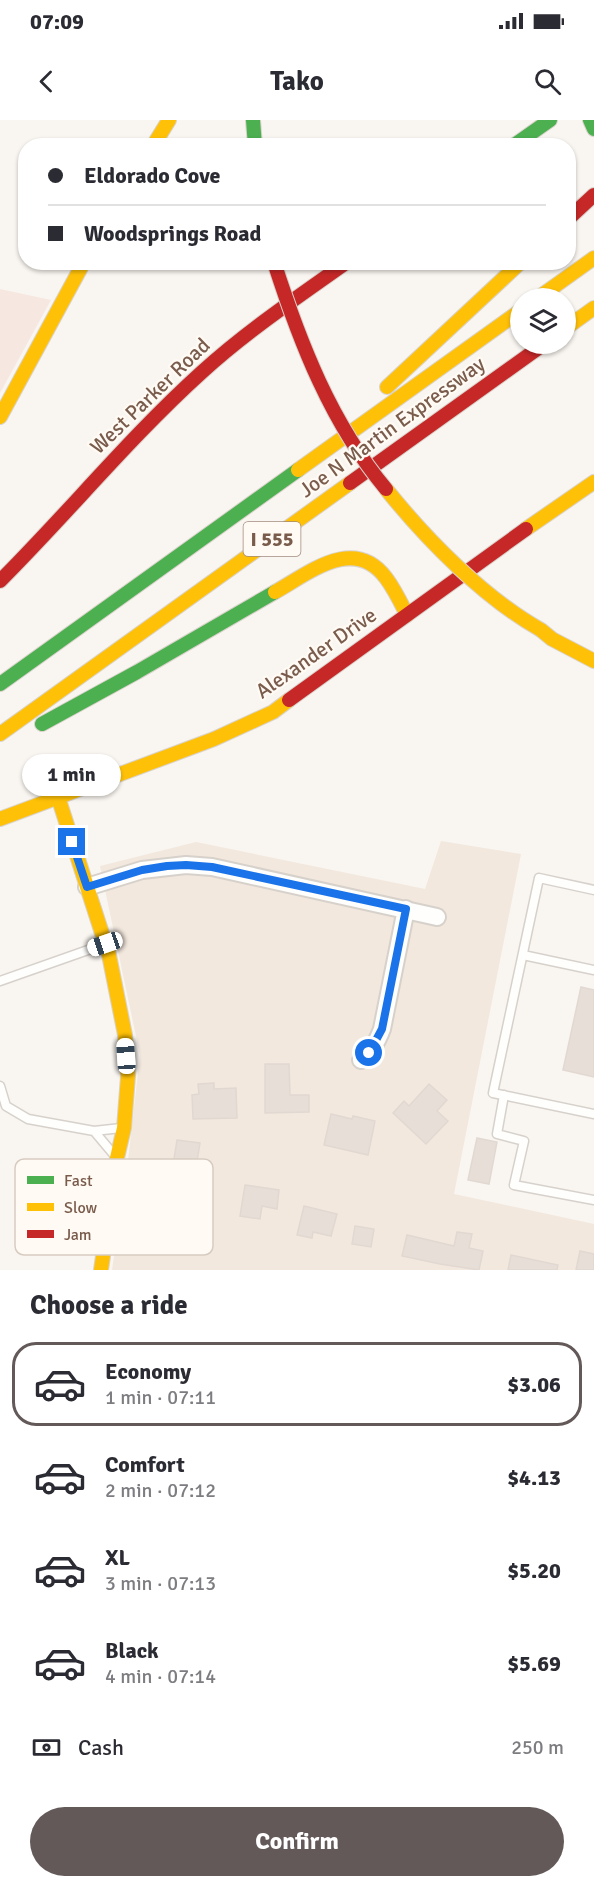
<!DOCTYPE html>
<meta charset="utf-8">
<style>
body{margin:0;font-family:Signika,sans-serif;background:#f2f2f3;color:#2b2b33;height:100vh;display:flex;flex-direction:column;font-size:22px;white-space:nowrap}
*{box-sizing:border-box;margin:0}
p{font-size:20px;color:#7c7c81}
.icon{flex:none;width:33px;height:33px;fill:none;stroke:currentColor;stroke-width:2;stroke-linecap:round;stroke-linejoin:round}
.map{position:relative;height:1150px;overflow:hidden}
.details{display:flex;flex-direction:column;background:#fff;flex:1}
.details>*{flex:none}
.banner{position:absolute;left:18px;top:18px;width:558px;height:132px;border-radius:24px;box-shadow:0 2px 4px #0004;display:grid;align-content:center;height:132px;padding:0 30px;background:#fff}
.tools{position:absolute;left:510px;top:168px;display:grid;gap:12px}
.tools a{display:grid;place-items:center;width:66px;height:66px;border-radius:50%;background:#fff;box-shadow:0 2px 4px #0004;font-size:30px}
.end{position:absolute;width:27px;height:27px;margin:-14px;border:8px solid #1a73e8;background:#fff;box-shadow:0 0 0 3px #fff}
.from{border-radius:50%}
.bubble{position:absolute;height:42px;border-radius:21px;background:#fff;box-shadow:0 2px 4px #0004;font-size:20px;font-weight:800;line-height:42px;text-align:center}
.car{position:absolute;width:18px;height:36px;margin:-18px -9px;border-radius:8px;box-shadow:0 0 4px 2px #0007;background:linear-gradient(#fff 24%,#345 0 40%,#fff 0 76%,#345 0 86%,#fff 0)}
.banner b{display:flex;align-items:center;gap:21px;height:57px;font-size:22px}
.banner b+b{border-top:2px solid #e1e1e2}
.banner i{width:15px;height:15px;background:#2b2b33}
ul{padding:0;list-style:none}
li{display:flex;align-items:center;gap:18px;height:84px;margin:0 12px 9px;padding:0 18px;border:3px solid transparent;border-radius:24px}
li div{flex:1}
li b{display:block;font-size:22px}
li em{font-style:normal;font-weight:800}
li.active{border-color:#625958}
li>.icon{width:54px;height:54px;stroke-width:1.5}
h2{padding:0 30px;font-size:27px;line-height:72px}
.pay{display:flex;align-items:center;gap:15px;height:66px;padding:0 30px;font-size:22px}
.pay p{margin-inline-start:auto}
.primary-button{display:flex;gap:12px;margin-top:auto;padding:12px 30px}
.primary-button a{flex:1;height:69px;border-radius:36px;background:#625958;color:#fff;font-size:24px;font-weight:800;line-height:69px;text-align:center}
.status{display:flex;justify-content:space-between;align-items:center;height:42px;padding:0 30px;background:#fff;direction:ltr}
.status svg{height:16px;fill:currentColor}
header{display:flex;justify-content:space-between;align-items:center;height:78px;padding:0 30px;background:#fff;font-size:27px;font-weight:800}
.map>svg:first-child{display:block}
.residential{fill:#f2e8de}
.commercial{fill:#f6e8e1}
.building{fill:#e6ded7;stroke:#e2d8d2;stroke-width:1.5}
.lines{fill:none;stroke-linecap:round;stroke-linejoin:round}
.lane-casing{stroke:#d7d1cb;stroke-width:11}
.street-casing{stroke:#d7d1cb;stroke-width:20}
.fast-casing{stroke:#d9d2cb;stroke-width:16}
.slow-casing{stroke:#d9d2cb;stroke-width:16}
.jam-casing{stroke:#d9d2cb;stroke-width:16}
.lane{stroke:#fefefd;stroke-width:8}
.street{stroke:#fefefd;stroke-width:16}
.fast{stroke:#4caf50;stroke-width:14}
.slow{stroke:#ffc107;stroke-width:14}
.jam{stroke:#c62828;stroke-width:14}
.slow-bridge-casing{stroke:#d9d2cb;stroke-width:16;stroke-linecap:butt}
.jam-bridge-casing{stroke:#d9d2cb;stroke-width:16;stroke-linecap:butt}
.slow-bridge{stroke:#ffc107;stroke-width:14}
.jam-bridge{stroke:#c62828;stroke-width:14}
.route{stroke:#1a73e8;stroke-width:8}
.labels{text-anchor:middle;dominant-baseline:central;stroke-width:4.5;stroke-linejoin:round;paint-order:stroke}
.shield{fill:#fffaf3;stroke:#a28b7f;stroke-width:1.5}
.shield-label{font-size:20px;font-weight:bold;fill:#7a5c4d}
.street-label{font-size:21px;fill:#7a5c4d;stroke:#fffaf3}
.key{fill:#fffaf3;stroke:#d7cbc1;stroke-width:1.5}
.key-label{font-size:16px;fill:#7a5c4d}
</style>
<div class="status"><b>07:09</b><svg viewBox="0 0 49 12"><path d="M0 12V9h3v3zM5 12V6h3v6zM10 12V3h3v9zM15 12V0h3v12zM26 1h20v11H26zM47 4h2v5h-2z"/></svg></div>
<header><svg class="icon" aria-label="back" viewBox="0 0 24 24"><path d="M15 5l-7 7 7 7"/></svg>Tako<svg class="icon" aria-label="search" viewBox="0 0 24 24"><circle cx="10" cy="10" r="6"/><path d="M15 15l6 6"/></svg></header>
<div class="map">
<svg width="594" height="1150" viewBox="0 0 594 1150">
<rect width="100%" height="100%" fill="#f9f5f0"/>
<path class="residential" d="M441 721 521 734 454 1074 594 1104V1150H112L128 1041 140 935 100 746 196 722 425 769Z"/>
<path class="commercial" d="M0 169 51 180 0 273Z"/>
<path class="building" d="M581 867 594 870V957L563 950Z
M265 944H289L290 975H309V992L265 993Z
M214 963V969L236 968 237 998 193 999 192 975 199 974 198 964Z
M429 964 447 980 437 991 448 1001 426 1024 393 993 404 981 409 986Z
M331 994 352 999 353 996 375 1001 368 1035 324 1025Z
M477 1018 497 1022 489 1064 468 1060Z
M177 1020 200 1023 195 1054 172 1051Z
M245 1065 279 1070 277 1089 262 1086 260 1099 240 1096Z
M304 1086 337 1094 331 1116 313 1112 312 1118 297 1115Z
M355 1106 374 1109 371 1127 352 1124Z
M457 1112 472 1114 469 1128 483 1131 479 1150 440 1144 402 1136 407 1115 454 1126Z
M580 1131 594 1134V1150H576Z
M511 1135 558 1145 557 1150H508Z"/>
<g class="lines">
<g class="lane-casing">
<path id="lane" d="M594 770 539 758 493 973 594 994
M523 835 594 850
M0 861 105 824
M0 966 6 986 28 999 94 1011 115 1036
M504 975 497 1014 524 1021 514 1065 594 1080
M94 1011 121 1008"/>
</g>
<g class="street-casing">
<path id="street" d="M87 767 142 750 186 745 212 747 437 797
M361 940C372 931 377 922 382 909L406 789"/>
</g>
<g class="fast-casing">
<path id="fast" d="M253 0 255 26
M590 0 594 9
M513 26 550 0
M0 564 298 350
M42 604 137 552 275 472"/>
</g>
<g class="slow-casing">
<path id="slow" d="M153 26 169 0
M538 178 594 138
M566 208 594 188
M387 267 521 142
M0 297 84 142
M298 350 520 191
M526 409 594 362
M275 472C309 453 354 415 386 458 395 470 401 483 407 495
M541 510 552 519 594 541
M0 614 350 363
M58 677 109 835 125 915 128 956 124 1008 117 1038 101 1150
M0 699 214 619 273 592 289 580"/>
</g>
<g class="jam-casing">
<path id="jam" d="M568 99 594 75
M350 363 544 224
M0 461C69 392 130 317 202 252 247 211 298 177 347 142
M289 580 526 409"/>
</g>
<use href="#lane" class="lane"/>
<use href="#street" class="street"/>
<use href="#fast" class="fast"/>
<use href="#slow" class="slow"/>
<use href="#jam" class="jam"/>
<g class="slow-bridge-casing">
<path id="slow-bridge" d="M386 369C427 420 484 478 541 510"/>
</g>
<g class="jam-bridge-casing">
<path id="jam-bridge" d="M274 142C300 223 331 303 386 369"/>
</g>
<use href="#slow-bridge" class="slow-bridge"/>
<use href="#jam-bridge" class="jam-bridge"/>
</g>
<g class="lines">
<path class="route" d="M72 722 87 767 142 750 167 746 186 745 212 747 406 789 382 909 369 933"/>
</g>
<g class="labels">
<rect class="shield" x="243.5" y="402" width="57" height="34" rx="4.5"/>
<g class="shield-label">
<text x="272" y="419">I 555</text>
</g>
<g class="street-label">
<text transform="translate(150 276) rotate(-44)">West Parker Road</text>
<text transform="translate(392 307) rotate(-36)">Joe N Martin Expressway</text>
<text transform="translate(316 533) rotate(-35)">Alexander Drive</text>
</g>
</g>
<rect x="15" y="1039" width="198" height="96" rx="9" class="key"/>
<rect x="27" y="1056" width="27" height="8" fill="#4caf50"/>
<rect x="27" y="1083" width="27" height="8" fill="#ffc107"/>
<rect x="27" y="1110" width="27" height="8" fill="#c62828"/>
<g class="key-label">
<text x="64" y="1066">Fast</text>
<text x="64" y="1093">Slow</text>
<text x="64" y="1120">Jam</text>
</g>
</svg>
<div class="tools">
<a><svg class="icon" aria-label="layers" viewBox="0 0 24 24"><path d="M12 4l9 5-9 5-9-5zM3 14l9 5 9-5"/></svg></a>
</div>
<i class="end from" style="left:369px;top:933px"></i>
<i class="end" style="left:72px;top:722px"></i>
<div class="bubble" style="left:22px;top:634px;width:99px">1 min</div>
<i class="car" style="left:105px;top:824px;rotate:251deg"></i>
<i class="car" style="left:126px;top:936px;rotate:356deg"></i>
<div class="banner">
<b><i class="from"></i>Eldorado Cove</b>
<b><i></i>Woodsprings Road</b>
</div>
</div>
<section class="details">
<h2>Choose a ride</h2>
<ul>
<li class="active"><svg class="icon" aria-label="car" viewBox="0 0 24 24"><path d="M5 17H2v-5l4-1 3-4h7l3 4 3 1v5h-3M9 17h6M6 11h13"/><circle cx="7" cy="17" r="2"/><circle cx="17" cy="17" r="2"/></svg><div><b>Economy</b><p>1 min · 07:11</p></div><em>$3.06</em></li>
<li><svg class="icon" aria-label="car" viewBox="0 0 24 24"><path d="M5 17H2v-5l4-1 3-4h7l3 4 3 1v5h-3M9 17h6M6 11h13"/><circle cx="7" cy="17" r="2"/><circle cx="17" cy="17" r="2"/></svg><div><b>Comfort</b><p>2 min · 07:12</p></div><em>$4.13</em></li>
<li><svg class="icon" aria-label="car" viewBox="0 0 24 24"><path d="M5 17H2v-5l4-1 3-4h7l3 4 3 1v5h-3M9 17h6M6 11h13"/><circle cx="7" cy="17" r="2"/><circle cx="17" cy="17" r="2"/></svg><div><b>XL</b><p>3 min · 07:13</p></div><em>$5.20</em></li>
<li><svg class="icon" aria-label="car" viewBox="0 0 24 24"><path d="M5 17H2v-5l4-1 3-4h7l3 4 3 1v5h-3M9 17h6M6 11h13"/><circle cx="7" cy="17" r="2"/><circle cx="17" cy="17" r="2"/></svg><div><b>Black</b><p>4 min · 07:14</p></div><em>$5.69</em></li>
</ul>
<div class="pay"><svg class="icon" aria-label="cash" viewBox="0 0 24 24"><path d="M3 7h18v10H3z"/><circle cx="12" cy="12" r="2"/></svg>Cash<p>250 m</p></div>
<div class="primary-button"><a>Confirm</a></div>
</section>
